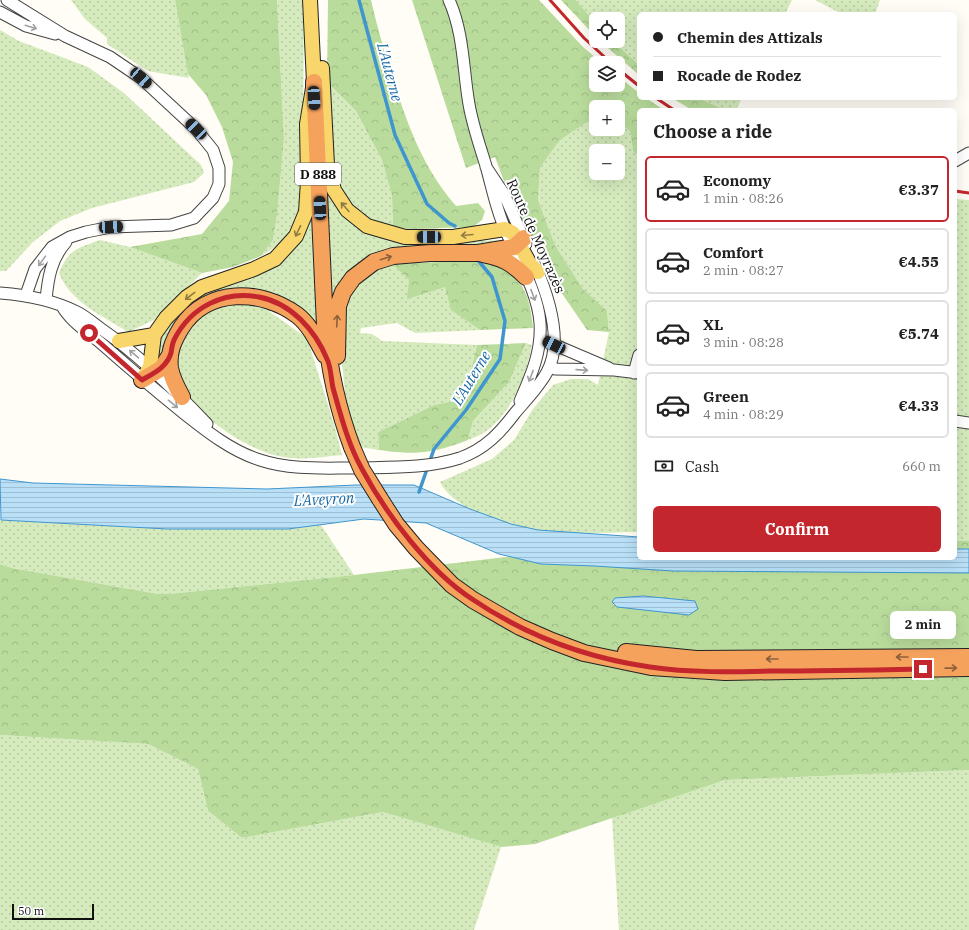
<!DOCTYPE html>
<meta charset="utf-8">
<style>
body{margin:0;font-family:"IBM Plex Serif",serif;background:#f6f6f6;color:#222;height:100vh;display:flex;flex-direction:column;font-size:15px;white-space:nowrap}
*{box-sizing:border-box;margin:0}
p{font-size:13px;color:#767676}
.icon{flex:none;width:22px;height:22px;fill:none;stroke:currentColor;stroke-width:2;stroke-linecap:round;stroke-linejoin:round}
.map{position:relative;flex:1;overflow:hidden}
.drawer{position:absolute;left:637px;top:108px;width:320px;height:452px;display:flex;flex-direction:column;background:#fff;border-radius:6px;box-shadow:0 4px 16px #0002}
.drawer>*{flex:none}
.guide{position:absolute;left:637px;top:12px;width:320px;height:88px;border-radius:6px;box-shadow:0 4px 16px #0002;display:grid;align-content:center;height:88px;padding:0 16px;background:#fff}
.fabs{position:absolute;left:589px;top:12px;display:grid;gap:8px}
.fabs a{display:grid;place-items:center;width:36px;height:36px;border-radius:6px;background:#fff;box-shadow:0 4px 16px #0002;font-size:20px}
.scale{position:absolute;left:12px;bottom:10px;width:82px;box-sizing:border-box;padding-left:4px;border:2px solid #111;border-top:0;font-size:11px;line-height:14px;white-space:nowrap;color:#111;-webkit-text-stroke:3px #fff;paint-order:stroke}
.end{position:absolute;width:18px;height:18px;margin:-9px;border:5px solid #c4262e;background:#fff;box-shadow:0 0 0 2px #fff}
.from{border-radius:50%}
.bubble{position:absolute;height:28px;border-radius:6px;background:#fff;box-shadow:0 4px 16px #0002;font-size:13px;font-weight:700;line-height:28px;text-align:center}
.car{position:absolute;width:12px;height:24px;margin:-12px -6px;border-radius:5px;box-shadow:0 0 3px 1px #0007;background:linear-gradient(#222 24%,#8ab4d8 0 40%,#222 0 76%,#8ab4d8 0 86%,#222 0)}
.guide b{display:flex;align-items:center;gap:14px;height:38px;font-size:15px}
.guide b+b{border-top:1px solid #e0e0e0}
.guide i{width:10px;height:10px;background:#222}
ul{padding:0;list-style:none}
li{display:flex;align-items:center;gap:12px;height:66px;margin:0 8px 6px;padding:0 8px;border:2px solid #e0e0e0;border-radius:6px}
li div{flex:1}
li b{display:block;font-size:15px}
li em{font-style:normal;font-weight:700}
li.current{border-color:#c4262e}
li>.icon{width:36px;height:36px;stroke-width:1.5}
h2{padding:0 16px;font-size:18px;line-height:48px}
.pay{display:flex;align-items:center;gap:10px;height:44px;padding:0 16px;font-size:15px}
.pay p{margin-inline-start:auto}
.action{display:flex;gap:8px;margin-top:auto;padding:8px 16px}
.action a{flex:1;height:46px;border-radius:6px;background:#c4262e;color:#fff;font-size:16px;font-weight:700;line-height:46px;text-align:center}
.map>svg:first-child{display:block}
.grass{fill:url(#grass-dots);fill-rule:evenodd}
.forest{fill:url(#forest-crowns)}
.water{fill:url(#water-rules);stroke:#3f96cf}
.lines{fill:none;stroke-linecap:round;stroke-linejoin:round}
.stream{stroke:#3f96cf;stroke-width:3.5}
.minor-casing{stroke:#444;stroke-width:13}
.major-casing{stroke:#222;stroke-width:16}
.highway-casing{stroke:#222;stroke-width:18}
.minor{stroke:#fff;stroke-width:11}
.major{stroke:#f9d66b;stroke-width:14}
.highway{stroke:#f5a25d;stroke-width:16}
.rail{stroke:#c4262e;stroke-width:3}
.highway-bridge-casing{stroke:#222;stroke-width:18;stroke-linecap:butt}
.highway-bridge{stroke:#f5a25d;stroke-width:16}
.oneway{stroke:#a0a0a0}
.oneway2{stroke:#917d42}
.oneway3{stroke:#8e613b}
.route{stroke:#c4262e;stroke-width:5}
.labels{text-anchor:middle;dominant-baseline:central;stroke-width:4;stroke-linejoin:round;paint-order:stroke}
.shield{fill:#fff;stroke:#585858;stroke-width:1}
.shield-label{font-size:13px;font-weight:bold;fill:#111}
.street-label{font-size:14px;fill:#111;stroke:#fff}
.water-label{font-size:15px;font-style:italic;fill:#1768a6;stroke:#fff}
</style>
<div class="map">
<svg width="969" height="930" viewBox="0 0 969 930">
<defs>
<pattern id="grass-dots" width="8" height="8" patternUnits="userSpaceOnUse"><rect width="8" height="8" fill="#d5ebbd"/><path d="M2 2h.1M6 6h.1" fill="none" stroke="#b6c8a1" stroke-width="1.8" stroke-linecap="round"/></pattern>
<pattern id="forest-crowns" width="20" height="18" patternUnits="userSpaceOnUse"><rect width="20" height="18" fill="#b9dc9c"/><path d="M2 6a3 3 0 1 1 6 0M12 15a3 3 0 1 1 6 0" fill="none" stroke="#9ebc85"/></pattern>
<pattern id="water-rules" width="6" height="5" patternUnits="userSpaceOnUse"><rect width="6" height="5" fill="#b9e0f7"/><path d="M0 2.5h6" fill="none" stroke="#9ebfd3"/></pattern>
</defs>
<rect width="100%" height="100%" fill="#fffdf5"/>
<path class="grass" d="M71 0H175L189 78 148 71 107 44V38L85 19Z
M277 0H302C305 49 303 98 302 147 302 171 305 203 294 225 287 240 274 248 261 256L273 240 277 216 284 139Z
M576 0H792L785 14H639V65L613 41H618V19H596V24Z
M815 0H880L875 14H842Z
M0 30 19 41 88 67 124 93 201 165 204 173 194 182 92 208 60 221 33 242 6 271H0Z
M327 82 356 111 382 160 392 196 393 227C373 222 353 213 342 194 328 168 330 112 327 82Z
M698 98H742L736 110H725Z
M587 122H596V129H618V122L630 131 633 151 639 156V532C606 532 571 536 538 530 508 526 455 511 440 482L492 459 514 440 533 409 553 385 571 379H588L598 385 609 332 607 311 583 289 555 245 538 200 540 168 559 141ZM596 151H618V173H596Z
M326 190 364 230 476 241 505 240V245L391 251 333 302Z
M955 199 969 200V541H955Z
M313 212 318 331 279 298 205 301 160 363 156 364 158 345 169 324 201 294 253 275Z
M100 240 130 247 202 273 154 320 128 332C103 316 70 302 59 273 69 249 76 249 100 240Z
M392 264 409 280 445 287 452 310 480 330 415 333 397 323 361 328 360 333 372 334 382 341 477 345 470 374 454 401 434 405 378 432 379 450 360 447 352 428 346 402 341 353 347 296 370 271Z
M237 302 274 306 270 312 307 338 334 424 342 455C321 457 299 461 278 456 233 446 143 382 189 330 206 310 212 308 237 302Z
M526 343 532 345C526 376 512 413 485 432 480 435 474 438 468 440L473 421 509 382Z
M0 520 167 529H288L321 525 354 575 169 594H158L12 568 0 564Z
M0 735 148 744 198 769 208 811 242 838 383 812 501 847 474 930H0Z
M969 770V930H619L612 817 725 780Z"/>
<path class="forest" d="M175 0H277L284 139 277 216 273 240 261 256 233 267 202 273 130 247 202 234 229 201 233 162 222 127 206 95 188 74Z
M328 0H371C377 27 385 53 393 79 408 126 423 168 456 206L478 203 485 211 482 220 473 227 408 229 393 227 392 196 382 160 356 111 327 82Z
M412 0H539L583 47 602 63H596V85H618V76L639 93V98H646L664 110H639V156L633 151 630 131 618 122V107H596V122H587L559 141 540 168 538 200 555 245 583 289 607 311 609 332 587 330 548 273 512 203 495 157 466 168Z
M561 0H576L596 24V37Z
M600 41H613L639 65V75Z
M672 98H698L725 110H692Z
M486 260 506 263C525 288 530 296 533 328L480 330 451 310 445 287 407 299 409 280 392 264Z
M526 343 509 382 473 421 468 440C432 454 416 455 379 450L378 432 434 405 454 401 470 374 477 345Z
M639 541V558H955V541H969V770L725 780 535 844 501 847 383 812 242 838 208 811 198 769 148 744 0 735V564L12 568 158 594H169L354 575Z"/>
<path class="water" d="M0 479 33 483 267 489 356 485H414L470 509 511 524 538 530 639 537V558H955V549H969V573L673 571 594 566 541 564 499 554 426 523 364 519 288 529H167L1 520Z
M643 596 695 601 698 609 689 615 617 607 612 602 615 598Z"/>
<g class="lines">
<path class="stream" d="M359 0 395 135 427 204 449 223 455 226
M419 492 434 449 466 410 500 359 505 321 492 277 476 258"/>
<g class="minor-casing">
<path id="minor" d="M7 0 65 36 110 57 141 78 196 129 213 150 219 168V184L213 198 194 218 171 225 111 227 86 232 70 237 52 247 35 269 26 295
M449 0C463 31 463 65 468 98 471 121 479 143 486 166 492 187 496 209 505 229 517 258 538 292 540 323 542 351 531 376 520 401
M0 12 26 26 55 34
M955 161 969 153
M486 167 504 194 526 244
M0 293C26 295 53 300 77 312 85 316 92 322 100 328 139 355 174 389 207 424
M46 300C48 278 51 259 66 242
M62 306C71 322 88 332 102 344 128 367 154 389 181 411 205 430 231 451 260 460 290 470 322 468 353 468 388 467 426 469 460 458 485 449 500 433 515 413 526 400 539 387 547 372 564 341 548 295 535 265
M548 342 609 368
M551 366 555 369 614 370 639 373
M634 373 639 355
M955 421 969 423"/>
</g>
<g class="major-casing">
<path id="major" d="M322 68 327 165 334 190 347 210 367 226 405 237H453L505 229 513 233 530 264 538 272
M119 341 154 335
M142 380 150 367 154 335 166 318 187 297 202 287 254 269 275 259 296 236 306 212 308 181 307 124 314 82 310 0"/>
</g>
<g class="highway-casing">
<path id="highway" d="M314 82 325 326C329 369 337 407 352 447
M483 254C502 257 513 264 526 277
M337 356 338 306 343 292 353 278 374 262 393 256 430 253H478L514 247 524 238
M142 380 162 368 170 355
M182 397C177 388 172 379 170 368 168 353 173 341 181 328 207 287 262 289 297 315 310 325 317 341 325 355
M380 499 396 524 416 548 452 585 473 600 520 627 552 641 584 653 651 667 725 672 969 668
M626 652 696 659 969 657"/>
</g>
<use href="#minor" class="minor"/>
<use href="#major" class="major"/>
<use href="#highway" class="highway"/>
<path class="rail" d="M550 0 584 38 611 63
M618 69 639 86
M656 98 674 110
M955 191 969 193"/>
<g class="highway-bridge-casing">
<path id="highway-bridge" d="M352 447 362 470 380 499"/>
</g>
<use href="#highway-bridge" class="highway-bridge"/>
</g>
<defs><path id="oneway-shaft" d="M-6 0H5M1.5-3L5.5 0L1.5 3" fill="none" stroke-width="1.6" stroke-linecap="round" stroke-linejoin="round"/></defs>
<g class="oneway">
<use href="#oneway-shaft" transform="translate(31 27) rotate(17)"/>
<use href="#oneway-shaft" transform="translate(42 261) rotate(126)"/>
<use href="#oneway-shaft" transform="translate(533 295) rotate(69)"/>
<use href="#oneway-shaft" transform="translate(134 354) rotate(-140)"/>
<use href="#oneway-shaft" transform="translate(582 370) rotate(4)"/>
<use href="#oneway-shaft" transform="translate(531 376) rotate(111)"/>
<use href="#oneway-shaft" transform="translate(173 404) rotate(39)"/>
</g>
<g class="oneway2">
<use href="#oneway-shaft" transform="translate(345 207) rotate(-131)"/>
<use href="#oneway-shaft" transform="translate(298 231) rotate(116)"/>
<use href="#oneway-shaft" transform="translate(467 235) rotate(175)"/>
<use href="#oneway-shaft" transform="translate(190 296) rotate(143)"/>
</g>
<g class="oneway3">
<use href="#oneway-shaft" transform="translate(386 258) rotate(-17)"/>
<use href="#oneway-shaft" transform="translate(337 321) rotate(-87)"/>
<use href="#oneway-shaft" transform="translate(902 657) rotate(180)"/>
<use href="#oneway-shaft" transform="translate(772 659) rotate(180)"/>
<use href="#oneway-shaft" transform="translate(951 668) rotate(-1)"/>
</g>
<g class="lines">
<path class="route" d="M89 333 142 380C154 373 167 367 171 353 172 348 172 343 175 338 191 308 223 290 259 297 291 303 315 330 327 359 331 367 331 379 333 388 341 416 348 444 362 469 386 514 429 571 472 599 525 635 587 658 650 667 690 673 732 672 771 671 822 671 873 670 923 669"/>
</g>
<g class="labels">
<rect class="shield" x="295" y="163" width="46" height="22" rx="3"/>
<g class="shield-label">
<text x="318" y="174">D 888</text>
</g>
<g class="street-label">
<text transform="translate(536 236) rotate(66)">Route de Moyrazès</text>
</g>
<g class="water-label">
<text transform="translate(390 72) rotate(75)">L'Auterne</text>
<text transform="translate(471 378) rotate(-59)">L'Auterne</text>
<text transform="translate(324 499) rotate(-3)">L'Aveyron</text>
</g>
</g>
</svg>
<div class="fabs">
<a><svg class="icon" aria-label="locate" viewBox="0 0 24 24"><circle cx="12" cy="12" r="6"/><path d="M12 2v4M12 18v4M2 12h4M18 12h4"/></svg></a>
<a><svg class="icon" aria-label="layers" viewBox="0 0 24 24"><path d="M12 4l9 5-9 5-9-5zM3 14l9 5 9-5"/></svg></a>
<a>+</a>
<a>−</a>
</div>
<div class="scale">50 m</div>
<i class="end from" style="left:89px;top:333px"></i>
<i class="end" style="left:923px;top:669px"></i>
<div class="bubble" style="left:890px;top:611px;width:66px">2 min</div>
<i class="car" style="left:141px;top:78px;rotate:132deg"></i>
<i class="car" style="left:314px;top:98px;rotate:177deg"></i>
<i class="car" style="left:196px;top:129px;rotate:314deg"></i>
<i class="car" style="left:320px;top:208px;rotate:357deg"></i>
<i class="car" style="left:111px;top:227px;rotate:87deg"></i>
<i class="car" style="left:429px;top:237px;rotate:270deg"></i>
<i class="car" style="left:554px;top:345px;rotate:296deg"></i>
<div class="guide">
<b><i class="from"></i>Chemin des Attizals</b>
<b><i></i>Rocade de Rodez</b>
</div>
<section class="drawer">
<h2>Choose a ride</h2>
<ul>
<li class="current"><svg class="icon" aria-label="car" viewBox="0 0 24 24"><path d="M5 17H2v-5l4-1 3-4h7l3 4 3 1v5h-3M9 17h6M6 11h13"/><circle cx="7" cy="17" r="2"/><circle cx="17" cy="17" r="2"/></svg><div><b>Economy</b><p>1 min · 08:26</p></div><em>€3.37</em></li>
<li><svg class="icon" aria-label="car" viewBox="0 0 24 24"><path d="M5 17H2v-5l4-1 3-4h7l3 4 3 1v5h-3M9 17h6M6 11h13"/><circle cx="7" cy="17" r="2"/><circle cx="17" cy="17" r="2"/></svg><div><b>Comfort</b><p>2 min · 08:27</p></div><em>€4.55</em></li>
<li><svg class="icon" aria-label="car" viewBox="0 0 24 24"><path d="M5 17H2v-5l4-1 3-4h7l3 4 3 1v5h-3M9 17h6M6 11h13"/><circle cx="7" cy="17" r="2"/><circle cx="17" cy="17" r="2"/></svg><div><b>XL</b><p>3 min · 08:28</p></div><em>€5.74</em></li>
<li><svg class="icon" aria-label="car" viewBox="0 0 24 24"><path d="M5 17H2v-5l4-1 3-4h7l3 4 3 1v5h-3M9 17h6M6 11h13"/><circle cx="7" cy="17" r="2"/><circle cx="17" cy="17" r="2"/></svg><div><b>Green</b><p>4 min · 08:29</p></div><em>€4.33</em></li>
</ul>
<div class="pay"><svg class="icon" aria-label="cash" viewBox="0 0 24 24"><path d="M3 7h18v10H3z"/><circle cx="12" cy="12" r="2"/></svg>Cash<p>660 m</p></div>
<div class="action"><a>Confirm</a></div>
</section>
</div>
